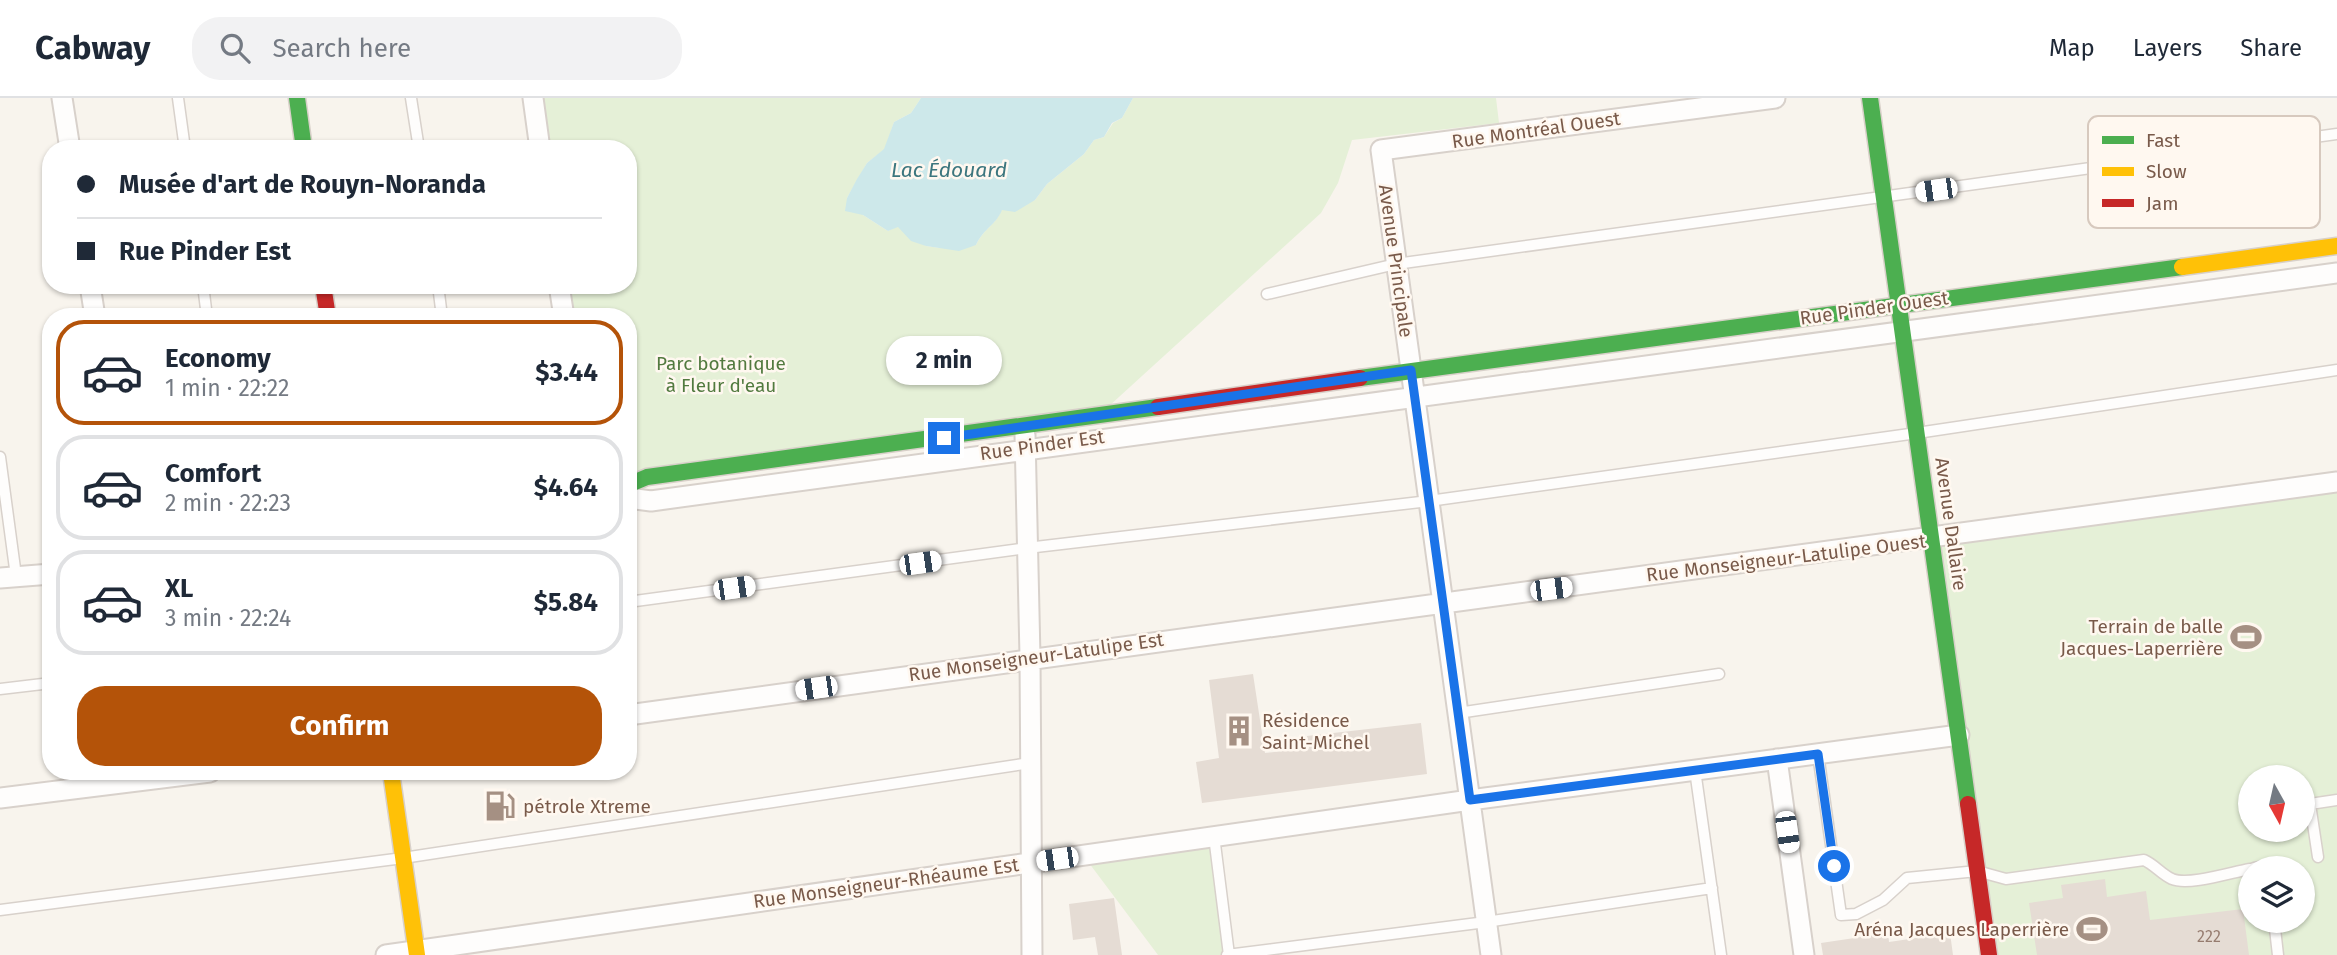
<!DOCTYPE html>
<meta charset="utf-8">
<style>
body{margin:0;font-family:"Fira Sans",sans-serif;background:#f2f2f3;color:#1f2937;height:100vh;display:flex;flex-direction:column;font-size:26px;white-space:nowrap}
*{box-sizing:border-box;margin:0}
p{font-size:23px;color:#747a83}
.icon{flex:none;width:38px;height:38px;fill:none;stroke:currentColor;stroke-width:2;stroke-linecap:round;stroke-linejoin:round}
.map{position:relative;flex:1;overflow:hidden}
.panel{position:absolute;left:42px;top:210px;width:595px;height:472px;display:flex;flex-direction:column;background:#fff;border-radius:28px;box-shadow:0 2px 5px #0004}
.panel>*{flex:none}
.top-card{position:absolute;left:42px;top:42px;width:595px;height:154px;border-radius:28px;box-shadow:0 2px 5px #0004;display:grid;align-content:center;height:154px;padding:0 35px;background:#fff}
.needle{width:46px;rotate:172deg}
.tools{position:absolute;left:2238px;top:667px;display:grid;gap:14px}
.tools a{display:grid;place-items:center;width:77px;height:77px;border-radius:50%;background:#fff;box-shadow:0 2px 5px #0004;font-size:35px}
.end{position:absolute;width:32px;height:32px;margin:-16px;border:9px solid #1a73e8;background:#fff;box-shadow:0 0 0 4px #fff}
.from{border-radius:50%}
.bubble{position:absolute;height:49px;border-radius:24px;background:#fff;box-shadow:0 2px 5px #0004;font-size:23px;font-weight:700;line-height:49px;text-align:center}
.car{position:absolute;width:21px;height:42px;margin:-21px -10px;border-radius:9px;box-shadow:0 0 5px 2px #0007;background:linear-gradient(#fff 24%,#345 0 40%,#fff 0 76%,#345 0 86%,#fff 0)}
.top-card b{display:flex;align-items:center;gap:24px;height:66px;font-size:26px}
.top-card b+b{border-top:2px solid #e0e1e3}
.top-card i{width:18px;height:18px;background:#1f2937}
ul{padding:12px 0 0;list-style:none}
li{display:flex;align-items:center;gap:21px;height:105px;margin:0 14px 10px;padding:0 21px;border:4px solid #e0e1e3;border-radius:28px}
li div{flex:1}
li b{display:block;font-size:26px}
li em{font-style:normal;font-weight:700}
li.on{border-color:#b45309}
li>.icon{width:63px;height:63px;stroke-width:1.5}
.cta{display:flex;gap:14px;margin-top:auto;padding:14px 35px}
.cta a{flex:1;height:80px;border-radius:28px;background:#b45309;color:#fff;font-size:28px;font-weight:700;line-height:80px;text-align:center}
header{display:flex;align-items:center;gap:42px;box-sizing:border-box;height:98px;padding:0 35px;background:#fff;border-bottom:2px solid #e0e1e3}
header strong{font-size:33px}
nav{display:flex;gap:38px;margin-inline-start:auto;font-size:24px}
.search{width:490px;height:63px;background:#f2f2f3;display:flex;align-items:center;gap:18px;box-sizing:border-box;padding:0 24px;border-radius:28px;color:#747a83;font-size:26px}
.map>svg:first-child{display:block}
.green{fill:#e5f0d7;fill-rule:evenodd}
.water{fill:#cde8ea}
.building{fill:#e5dcd4}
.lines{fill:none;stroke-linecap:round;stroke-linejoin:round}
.lane-casing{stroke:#d8d1cb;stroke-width:13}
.street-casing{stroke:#d8d1cb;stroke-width:23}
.fast-casing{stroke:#d8d0c9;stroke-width:19}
.slow-casing{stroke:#d8d0c9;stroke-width:19}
.jam-casing{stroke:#d8d0c9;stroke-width:19}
.lane{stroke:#fefdfc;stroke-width:10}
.street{stroke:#fefdfc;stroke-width:19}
.fast{stroke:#4caf50;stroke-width:16}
.slow{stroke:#ffc107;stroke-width:16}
.jam{stroke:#c62828;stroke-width:16}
.route{stroke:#1a73e8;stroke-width:9}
.labels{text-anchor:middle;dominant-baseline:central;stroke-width:5;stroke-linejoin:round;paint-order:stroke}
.number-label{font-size:16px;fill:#967c6f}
.street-label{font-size:19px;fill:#795a4a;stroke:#fff8f0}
.park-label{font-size:19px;fill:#527a3f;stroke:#fff8f0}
.poi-label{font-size:19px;fill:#795a4a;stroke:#fff8f0;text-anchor:end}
.water-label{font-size:21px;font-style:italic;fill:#3c767e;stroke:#fff8f0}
.key{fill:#fff8f0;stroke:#d7c9be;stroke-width:2}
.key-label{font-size:19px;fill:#795a4a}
</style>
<header>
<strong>Cabway</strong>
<div class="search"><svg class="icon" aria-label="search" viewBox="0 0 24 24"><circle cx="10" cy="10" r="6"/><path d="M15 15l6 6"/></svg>Search here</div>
<nav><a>Map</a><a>Layers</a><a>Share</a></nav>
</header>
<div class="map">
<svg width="2337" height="857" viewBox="0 0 2337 857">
<rect width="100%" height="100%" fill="#f8f4ed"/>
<path class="green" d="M533 0H921L911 15 894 24 885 51 867 65 847 100 863 117 888 133 898 128 926 148 940 150 976 147C984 130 996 127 1002 111L1035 102 1047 86 1084 56 1094 42 1104 39 1113 25 1122 20 1133 0H1496L1499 25 1352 42 1338 85 1321 115 1097 319 628 387V219H564L559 187H628V51H540Z
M2337 392V857H1997L1940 448ZM2250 679H2303V732H2250ZM2250 770H2303V822H2250Z
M1214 738 1229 857H1158L1083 757Z"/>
<path class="water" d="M921 0H1133L1122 20 1112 25 1104 39 1094 42 1084 56 1047 86 1035 102 1015 114 1002 112C996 127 984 130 976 147L959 153 926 148 911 143 898 129 888 133 863 117 845 113 847 100 857 81 867 65 884 51 894 24 911 15Z"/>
<path class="building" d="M1253 576 1265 655 1309 650 1307 638 1421 625 1427 676 1202 705 1196 664 1219 660 1209 582Z
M2105 781 2107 799 2146 793 2150 822 2243 811 2249 857H2037L2029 805 2063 800 2061 787Z
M1114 800 1122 857H1098L1095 839 1073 842 1069 806Z
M1888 835 1889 844 1950 835 1953 857H1823L1821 845Z"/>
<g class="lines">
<g class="lane-casing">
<path id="lane" d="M178 0 185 51
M411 0 419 51
M203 187 207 219
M438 187 442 219
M1267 196 1396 166 2337 36
M0 359 16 478
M628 504 1027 450 1429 403 1917 335 2337 272
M0 591 51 585
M1458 615 1719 576
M1818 656 1841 817 1856 816 1883 802 1907 780 1977 773 2006 781 2144 762C2155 767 2161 776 2172 781 2189 788 2232 774 2250 771
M1695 672 1721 857
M1214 738 1229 857
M2318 759 2310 706 2337 702
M2254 770 2277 766
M0 812 403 760 1030 665
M2274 822 2278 857
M1227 857 1486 824 1712 790"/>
</g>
<g class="street-casing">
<path id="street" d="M62 0 70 51
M533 0 540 51
M90 187 95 219
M559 187 564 219
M1025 337 1030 559 1032 857
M628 400 651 403C1213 323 1775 253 2337 175
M0 480 51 476
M628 617C1197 535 1768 465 2337 384
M1777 661 1804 857
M0 700 210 674
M386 857 1470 702 1959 637
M1491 857 1381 52 1775 0"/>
</g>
<g class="fast-casing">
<path id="fast" d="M297 0 304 51
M1870 0 1968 706
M1360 280 2182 169
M628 387 647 379 1158 309"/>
</g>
<g class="slow-casing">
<path id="slow" d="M2182 169 2337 148
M391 674 417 857"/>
</g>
<g class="jam-casing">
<path id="jam" d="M323 187 328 219
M1158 309 1360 280
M1968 706 1989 857"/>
</g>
<use href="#lane" class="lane"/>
<use href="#street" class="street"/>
<use href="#fast" class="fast"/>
<use href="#slow" class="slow"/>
<use href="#jam" class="jam"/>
</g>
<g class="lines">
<path class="route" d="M944 340 1411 272 1470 702 1818 656 1834 768"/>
</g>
<defs>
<g id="stadium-bare" transform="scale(2.415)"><path d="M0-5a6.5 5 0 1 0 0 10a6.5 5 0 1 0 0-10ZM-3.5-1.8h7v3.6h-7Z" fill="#a59083" stroke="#fff8f0" stroke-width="2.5" paint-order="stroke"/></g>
<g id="building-bare" transform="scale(2.415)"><path d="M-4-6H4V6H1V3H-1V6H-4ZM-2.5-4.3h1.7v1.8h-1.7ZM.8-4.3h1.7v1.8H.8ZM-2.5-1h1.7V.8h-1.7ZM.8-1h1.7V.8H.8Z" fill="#a59083" stroke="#fff8f0" stroke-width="2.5" paint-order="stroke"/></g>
<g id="fuel-bare" transform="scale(2.415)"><path d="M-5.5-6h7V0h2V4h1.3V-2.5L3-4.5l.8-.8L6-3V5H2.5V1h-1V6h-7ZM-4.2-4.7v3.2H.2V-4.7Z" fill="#a59083" stroke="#fff8f0" stroke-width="2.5" paint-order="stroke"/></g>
</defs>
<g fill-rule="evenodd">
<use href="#stadium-bare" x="2246" y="539"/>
<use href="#building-bare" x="1239" y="633"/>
<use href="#fuel-bare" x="500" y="708"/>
<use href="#stadium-bare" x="2092" y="831"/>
</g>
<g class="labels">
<g class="number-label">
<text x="2209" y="838">222</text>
</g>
<g class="street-label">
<text transform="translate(1536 32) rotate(-8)">Rue Montréal Ouest</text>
<text transform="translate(1396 163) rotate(82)">Avenue Principale</text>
<text transform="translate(1874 210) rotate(-8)">Rue Pinder Ouest</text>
<text transform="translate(1042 347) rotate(-8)">Rue Pinder Est</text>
<text transform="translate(1951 426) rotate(82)">Avenue Dallaire</text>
<text transform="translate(1786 460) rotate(-7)">Rue Monseigneur-Latulipe Ouest</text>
<text transform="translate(1036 559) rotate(-8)">Rue Monseigneur-Latulipe Est</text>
<text transform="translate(886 785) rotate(-8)">Rue Monseigneur-Rhéaume Est</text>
</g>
<g class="park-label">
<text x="721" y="265">Parc botanique<tspan x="721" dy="22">à Fleur d'eau</tspan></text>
</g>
<g class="poi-label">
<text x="2223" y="528">Terrain de balle<tspan x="2223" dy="22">Jacques-Laperrière</tspan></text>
<text x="1262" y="622" text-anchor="start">Résidence<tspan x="1262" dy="22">Saint-Michel</tspan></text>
<text x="523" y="708" text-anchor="start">pétrole Xtreme</text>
<text x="2069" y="831">Aréna Jacques Laperrière</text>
</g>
<g class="water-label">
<text x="949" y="72">Lac Édouard</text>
</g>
</g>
<rect x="2088" y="18" width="232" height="112" rx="10" class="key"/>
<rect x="2102" y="38" width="32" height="8" fill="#4caf50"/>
<rect x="2102" y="69" width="32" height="9" fill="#ffc107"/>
<rect x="2102" y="101" width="32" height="8" fill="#c62828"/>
<g class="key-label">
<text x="2146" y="49">Fast</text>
<text x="2146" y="80">Slow</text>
<text x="2146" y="112">Jam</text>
</g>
</svg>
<div class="tools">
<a><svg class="needle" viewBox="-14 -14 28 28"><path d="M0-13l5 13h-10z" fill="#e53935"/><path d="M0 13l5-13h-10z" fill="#747a83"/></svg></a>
<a><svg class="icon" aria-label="layers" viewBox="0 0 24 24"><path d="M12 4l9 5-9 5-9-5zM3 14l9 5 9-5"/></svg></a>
</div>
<i class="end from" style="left:1834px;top:768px"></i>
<i class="end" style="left:944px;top:340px"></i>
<div class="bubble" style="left:886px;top:238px;width:116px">2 min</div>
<i class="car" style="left:1936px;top:92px;rotate:262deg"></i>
<i class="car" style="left:920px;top:465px;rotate:82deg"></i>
<i class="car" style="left:734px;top:490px;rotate:82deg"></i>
<i class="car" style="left:1551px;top:491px;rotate:83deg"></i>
<i class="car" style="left:816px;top:590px;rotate:262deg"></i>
<i class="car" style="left:1787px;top:734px;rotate:172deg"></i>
<i class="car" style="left:1057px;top:761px;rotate:262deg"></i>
<div class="top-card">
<b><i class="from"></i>Musée d'art de Rouyn-Noranda</b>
<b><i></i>Rue Pinder Est</b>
</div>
<section class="panel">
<ul>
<li class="on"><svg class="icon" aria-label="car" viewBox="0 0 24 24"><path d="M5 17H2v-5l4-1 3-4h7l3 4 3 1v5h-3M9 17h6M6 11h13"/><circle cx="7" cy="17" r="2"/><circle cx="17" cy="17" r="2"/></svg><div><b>Economy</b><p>1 min · 22:22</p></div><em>$3.44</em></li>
<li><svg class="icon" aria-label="car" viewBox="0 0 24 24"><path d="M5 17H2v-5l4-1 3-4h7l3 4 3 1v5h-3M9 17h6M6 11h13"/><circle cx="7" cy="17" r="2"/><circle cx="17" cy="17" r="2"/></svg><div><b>Comfort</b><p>2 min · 22:23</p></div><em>$4.64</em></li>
<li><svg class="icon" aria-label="car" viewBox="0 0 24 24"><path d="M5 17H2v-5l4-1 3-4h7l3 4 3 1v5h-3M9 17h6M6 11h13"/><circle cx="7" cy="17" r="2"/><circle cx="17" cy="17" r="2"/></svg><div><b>XL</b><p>3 min · 22:24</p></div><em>$5.84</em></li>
</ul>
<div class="cta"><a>Confirm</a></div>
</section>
</div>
